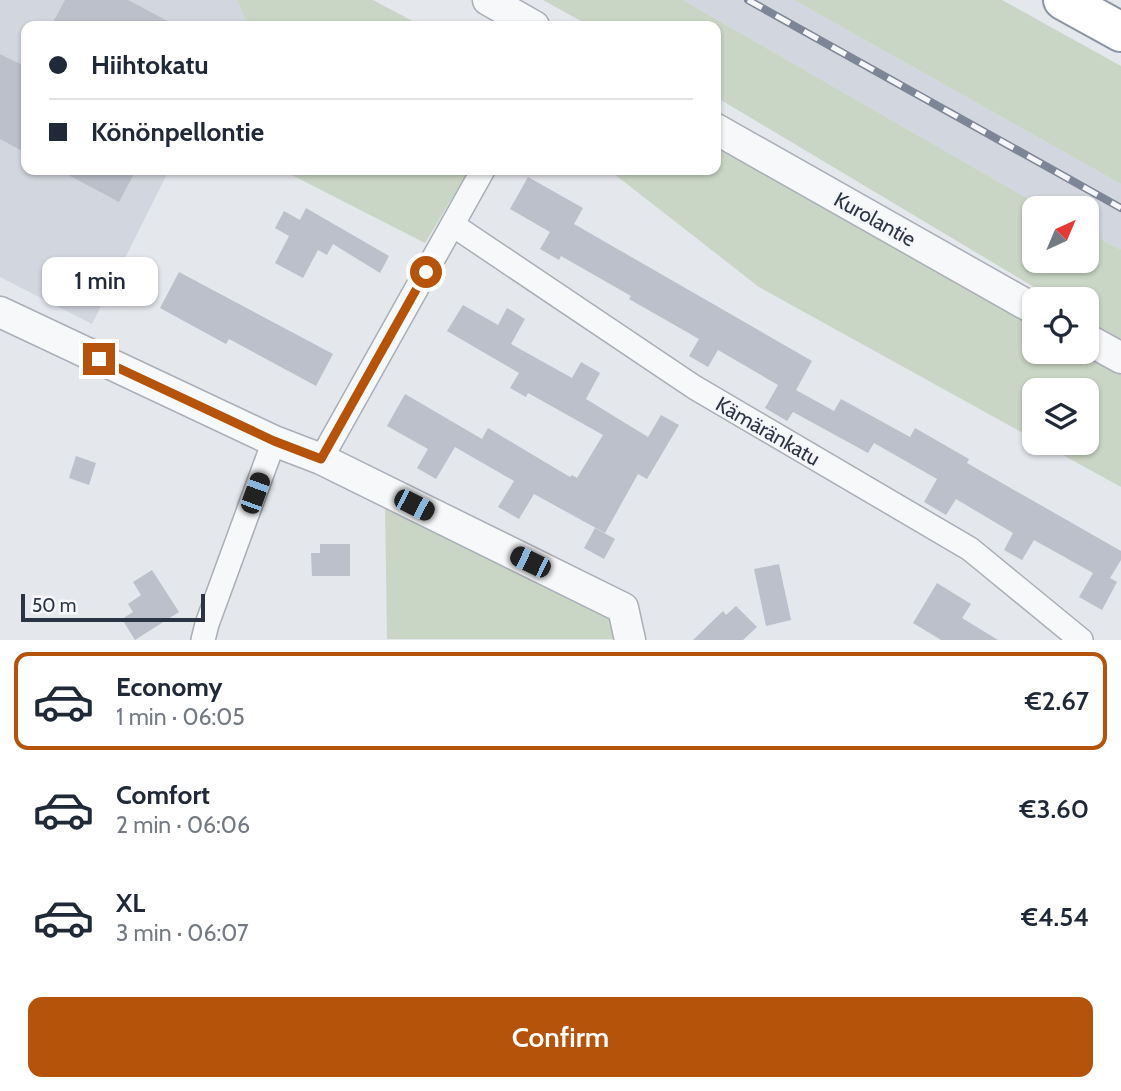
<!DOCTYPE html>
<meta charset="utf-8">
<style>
body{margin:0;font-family:Cabin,sans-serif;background:#f2f2f3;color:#1f2937;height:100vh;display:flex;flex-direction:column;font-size:26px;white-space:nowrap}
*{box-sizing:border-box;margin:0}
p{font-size:23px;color:#747a83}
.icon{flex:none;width:38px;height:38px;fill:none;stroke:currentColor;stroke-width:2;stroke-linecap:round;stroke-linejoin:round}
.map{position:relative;height:640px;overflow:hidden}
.panel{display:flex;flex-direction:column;background:#fff;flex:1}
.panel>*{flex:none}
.hud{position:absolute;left:21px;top:21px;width:700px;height:154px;border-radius:14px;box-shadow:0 2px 5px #0004;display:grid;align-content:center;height:154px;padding:0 28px;background:#fff}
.needle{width:46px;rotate:44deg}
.buttons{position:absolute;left:1022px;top:196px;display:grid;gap:14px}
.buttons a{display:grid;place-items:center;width:77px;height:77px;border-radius:14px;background:#fff;box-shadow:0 2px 5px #0004;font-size:35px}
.scale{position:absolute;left:21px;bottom:18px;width:184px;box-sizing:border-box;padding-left:7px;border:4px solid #2b3445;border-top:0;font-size:19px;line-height:24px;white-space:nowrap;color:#2b3445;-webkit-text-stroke:5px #f4f6f9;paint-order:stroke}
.end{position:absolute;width:32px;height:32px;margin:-16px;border:9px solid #b45309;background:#fff;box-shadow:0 0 0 4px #fff}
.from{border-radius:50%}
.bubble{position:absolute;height:49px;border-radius:14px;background:#fff;box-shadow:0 2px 5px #0004;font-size:23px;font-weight:600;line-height:49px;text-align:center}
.car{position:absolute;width:21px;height:42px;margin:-21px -10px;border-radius:9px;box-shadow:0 0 5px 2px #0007;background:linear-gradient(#222 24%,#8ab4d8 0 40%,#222 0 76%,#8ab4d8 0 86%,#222 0)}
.hud b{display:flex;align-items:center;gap:24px;height:66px;font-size:26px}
.hud b+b{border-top:2px solid #e0e1e3}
.hud i{width:18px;height:18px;background:#1f2937}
ul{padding:12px 0 0;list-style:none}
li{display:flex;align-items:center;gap:21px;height:98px;margin:0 14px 10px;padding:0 14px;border:4px solid transparent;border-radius:14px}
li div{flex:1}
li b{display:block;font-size:26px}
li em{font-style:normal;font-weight:600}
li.current{border-color:#b45309}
li>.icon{width:63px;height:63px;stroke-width:1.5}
.action{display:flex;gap:14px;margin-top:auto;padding:14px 28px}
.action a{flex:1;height:80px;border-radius:14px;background:#b45309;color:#fff;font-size:28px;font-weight:600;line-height:80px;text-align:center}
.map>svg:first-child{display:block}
.built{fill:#d2d6de}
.green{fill:#c9d6c5}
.building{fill:#bbc0ca}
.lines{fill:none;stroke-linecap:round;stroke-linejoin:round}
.minor-casing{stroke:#a9aeb7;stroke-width:26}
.tertiary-casing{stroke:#a9aeb7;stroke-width:33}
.trunk-casing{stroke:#8b94a3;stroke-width:42}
.minor{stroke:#f7f8fa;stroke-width:23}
.tertiary{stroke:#f7f8fa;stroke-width:30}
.trunk{stroke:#fff;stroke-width:38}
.rail-casing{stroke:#7d8696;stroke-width:8}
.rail{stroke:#f4f6f9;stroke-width:5;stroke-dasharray:16;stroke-linecap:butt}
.route{stroke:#b45309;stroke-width:9}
.labels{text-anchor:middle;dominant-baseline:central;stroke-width:5;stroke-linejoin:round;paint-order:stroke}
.street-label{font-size:21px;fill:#2b3445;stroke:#f4f6f9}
</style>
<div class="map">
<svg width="1121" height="640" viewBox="0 0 1121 640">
<rect width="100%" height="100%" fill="#e4e7ec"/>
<path class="built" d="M0 0H237L248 26H26V170H169L92 324 0 277Z
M683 0H794L1121 184V250L1087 232V208H1044Z"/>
<path class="green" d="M237 0H373L422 26H248Z
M543 0H683L1044 208H1034V261H1087V232L1121 250V340L1087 319V299H1054L716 97V26H590Z
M794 0H1002L1121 66V184Z
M716 146 1034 319V352H1087L1121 366V487L1041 443H1087V390H1034V439L759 287 609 170H716Z
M282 170H469L425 243Z
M385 503 610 617 616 639H387Z"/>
<path class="building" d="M65 0H128L177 26H51Z
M0 54 26 67V153L0 139Z
M59 170H136L119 202Z
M528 177 583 208 574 224 812 361 796 390 834 411 841 399 910 437 915 428 969 459 967 463 1121 551V560L1110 578 1117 582 1102 610 1079 597 1093 573 1034 540 1022 560 1004 550 1013 533 956 499 946 515 924 502 937 479 874 443 868 453 793 412 787 421 765 408 778 385 718 350 708 367 689 356 699 339 629 299 631 296 561 256 559 260 540 249 550 232 510 209Z
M306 208 389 256 380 273 333 244 327 255 318 250 303 278 275 263 289 236 275 228 284 211 300 220Z
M179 272 333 354 316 386 229 339 226 344 160 308Z
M463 305 498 325 507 308 525 319 511 344 572 378 581 362 600 373 586 399 648 437 661 415 679 425 647 479 638 474 605 533 534 494 519 519 498 507 514 481 455 447 436 479 417 468 428 449 387 426 405 394 482 439 488 428 570 477 572 475 577 478 603 435 528 393 526 397 510 388 519 373 447 331Z
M76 456 96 463 89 485 69 478Z
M595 528 615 539 604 559 584 548Z
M320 544H350V576H312L311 553H320Z
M779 564 791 620 766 626 754 569Z
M152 570 179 612 135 640 122 619 133 612 128 604 141 595 133 582Z
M937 583 971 604 962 618 998 640H941L913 623Z
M736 606 757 627 743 640H693L723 611 726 615Z"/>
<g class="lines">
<g class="minor-casing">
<path id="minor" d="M453 225 694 387 970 549 1081 640
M321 459 483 170
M203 640 207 624 274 441"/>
</g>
<g class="tertiary-casing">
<path id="tertiary" d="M488 0 534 26
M716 129 1034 309
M0 312 274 441 321 459 623 608 630 640
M1087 339 1121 358"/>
</g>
<g class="trunk-casing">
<path id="trunk" d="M1063 0 1121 32"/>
</g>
<use href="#minor" class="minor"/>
<use href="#tertiary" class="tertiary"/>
<use href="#trunk" class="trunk"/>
<g class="rail-casing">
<path id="rail" d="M748 0 1121 208"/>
</g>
<use href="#rail" class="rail"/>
</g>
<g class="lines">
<path class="route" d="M99 359 274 441 321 459 426 272"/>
</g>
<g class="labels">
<g class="street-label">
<text transform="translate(875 219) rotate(29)">Kurolantie</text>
<text transform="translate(768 431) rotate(30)">Kämäränkatu</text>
</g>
</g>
</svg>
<div class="buttons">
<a><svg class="needle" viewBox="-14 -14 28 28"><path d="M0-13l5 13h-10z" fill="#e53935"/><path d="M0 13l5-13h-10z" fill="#747a83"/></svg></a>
<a><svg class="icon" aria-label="locate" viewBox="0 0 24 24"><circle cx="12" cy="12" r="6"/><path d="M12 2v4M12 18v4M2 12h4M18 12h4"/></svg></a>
<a><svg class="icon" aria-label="layers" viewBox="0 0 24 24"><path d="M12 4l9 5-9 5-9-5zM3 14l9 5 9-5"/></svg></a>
</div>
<div class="scale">50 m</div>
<i class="end from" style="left:426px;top:272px"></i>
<i class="end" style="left:99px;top:359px"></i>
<div class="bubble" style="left:42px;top:257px;width:116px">1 min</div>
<i class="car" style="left:255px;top:493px;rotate:20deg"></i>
<i class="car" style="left:414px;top:505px;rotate:117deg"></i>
<i class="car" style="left:530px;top:562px;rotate:296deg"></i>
<div class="hud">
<b><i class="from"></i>Hiihtokatu</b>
<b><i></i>Könönpellontie</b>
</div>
</div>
<section class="panel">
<ul>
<li class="current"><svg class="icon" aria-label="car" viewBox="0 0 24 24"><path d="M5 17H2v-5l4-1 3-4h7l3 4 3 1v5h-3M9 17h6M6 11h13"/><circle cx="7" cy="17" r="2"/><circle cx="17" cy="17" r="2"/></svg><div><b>Economy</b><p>1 min · 06:05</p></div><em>€2.67</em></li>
<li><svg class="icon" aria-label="car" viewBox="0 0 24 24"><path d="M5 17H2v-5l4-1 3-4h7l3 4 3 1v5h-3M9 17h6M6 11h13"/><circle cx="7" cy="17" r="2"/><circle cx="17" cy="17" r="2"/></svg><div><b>Comfort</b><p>2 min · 06:06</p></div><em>€3.60</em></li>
<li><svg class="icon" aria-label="car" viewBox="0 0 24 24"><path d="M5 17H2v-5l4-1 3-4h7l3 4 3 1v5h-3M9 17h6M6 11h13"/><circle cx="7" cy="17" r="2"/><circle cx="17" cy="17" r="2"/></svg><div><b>XL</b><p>3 min · 06:07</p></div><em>€4.54</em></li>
</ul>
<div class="action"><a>Confirm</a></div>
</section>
